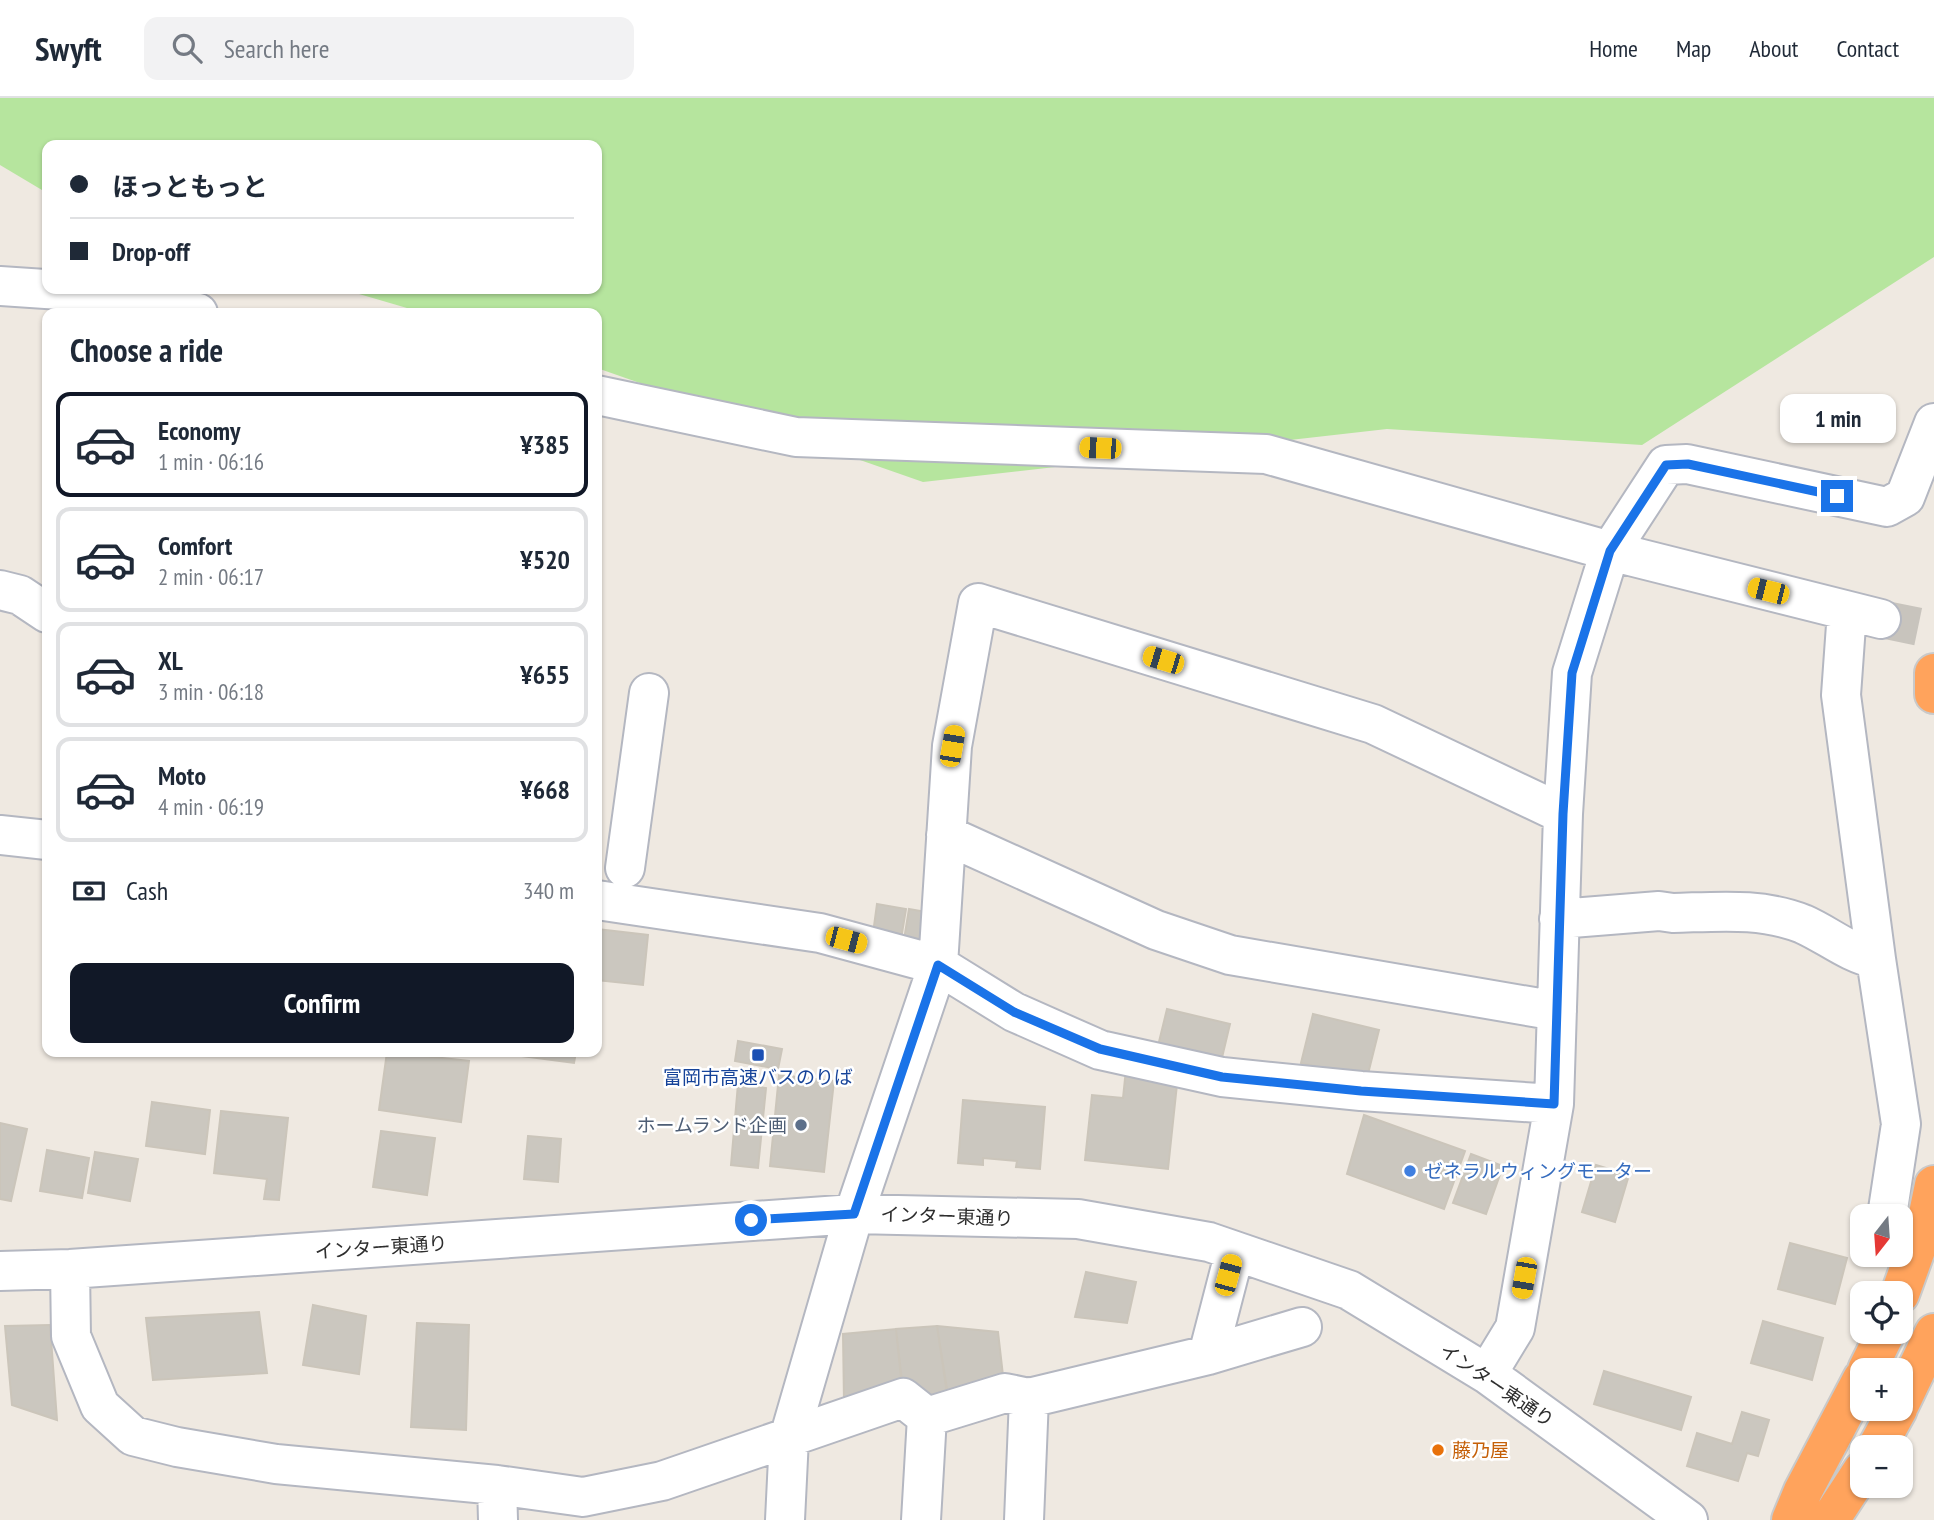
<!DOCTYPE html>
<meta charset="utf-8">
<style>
body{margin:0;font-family:"PT Sans Narrow","Noto Sans JP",sans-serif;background:#f2f2f3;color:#1f2937;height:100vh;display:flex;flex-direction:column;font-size:26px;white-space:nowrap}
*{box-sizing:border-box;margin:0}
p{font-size:23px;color:#747a83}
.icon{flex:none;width:38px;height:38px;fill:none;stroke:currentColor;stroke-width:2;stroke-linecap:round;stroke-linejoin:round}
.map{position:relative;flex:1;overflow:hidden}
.sheet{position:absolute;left:42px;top:210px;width:560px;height:749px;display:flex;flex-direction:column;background:#fff;border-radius:14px;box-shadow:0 2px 5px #0004}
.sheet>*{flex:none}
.banner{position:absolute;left:42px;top:42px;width:560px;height:154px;border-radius:14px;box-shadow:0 2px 5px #0004;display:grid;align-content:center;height:154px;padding:0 28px;background:#fff}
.needle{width:46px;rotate:197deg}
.buttons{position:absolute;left:1850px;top:1106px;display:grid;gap:14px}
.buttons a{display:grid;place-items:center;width:63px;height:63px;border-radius:14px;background:#fff;box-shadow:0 2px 5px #0004;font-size:35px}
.end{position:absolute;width:32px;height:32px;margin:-16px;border:9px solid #1a73e8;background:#fff;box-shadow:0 0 0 4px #fff}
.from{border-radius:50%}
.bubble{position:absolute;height:49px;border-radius:14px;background:#fff;box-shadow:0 2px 5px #0004;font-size:23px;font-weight:700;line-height:49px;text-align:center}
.car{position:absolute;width:21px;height:42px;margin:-21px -10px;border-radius:9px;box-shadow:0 0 5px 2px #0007;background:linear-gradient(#f5c518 24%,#345 0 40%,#f5c518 0 76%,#345 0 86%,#f5c518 0)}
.banner b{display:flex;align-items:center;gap:24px;height:66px;font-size:26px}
.banner b+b{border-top:2px solid #e0e1e3}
.banner i{width:18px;height:18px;background:#1f2937}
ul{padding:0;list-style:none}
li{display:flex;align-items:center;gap:21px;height:105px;margin:0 14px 10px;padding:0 14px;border:4px solid #e0e1e3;border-radius:14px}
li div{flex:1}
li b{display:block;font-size:26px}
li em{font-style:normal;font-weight:700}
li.current{border-color:#111827}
li>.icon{width:63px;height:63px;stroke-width:1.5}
h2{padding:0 28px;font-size:32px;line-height:84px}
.pay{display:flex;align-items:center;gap:18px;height:77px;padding:0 28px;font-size:26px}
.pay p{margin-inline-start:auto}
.primary-button{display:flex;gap:14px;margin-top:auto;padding:14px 28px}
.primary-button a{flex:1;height:80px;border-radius:14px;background:#111827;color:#fff;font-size:28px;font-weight:700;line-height:80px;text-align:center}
header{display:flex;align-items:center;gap:42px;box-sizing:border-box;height:98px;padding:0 35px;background:#fff;border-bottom:2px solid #e0e1e3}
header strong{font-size:33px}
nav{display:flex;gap:38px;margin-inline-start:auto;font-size:24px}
.search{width:490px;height:63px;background:#f2f2f3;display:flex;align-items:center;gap:18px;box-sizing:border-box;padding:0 24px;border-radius:14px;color:#747a83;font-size:26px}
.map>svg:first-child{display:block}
.green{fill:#b6e59e}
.building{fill:#cbc7bf;stroke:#cbc5ba;stroke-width:2}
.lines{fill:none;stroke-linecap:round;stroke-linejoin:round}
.minor-tunnel{stroke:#c8c4bd;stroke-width:38;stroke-dasharray:38 19;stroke-linecap:butt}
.minor-casing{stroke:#b4b7c1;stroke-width:42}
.highway-casing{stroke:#c9c9c9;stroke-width:42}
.minor{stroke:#fff;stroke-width:38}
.highway{stroke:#ffa35c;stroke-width:38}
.route{stroke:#1a73e8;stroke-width:9}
.transit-dot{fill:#1a4fb4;stroke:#fff;stroke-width:2.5}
.service-dot{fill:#5c6f8a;stroke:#fff;stroke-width:2.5}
.shop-dot{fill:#3f7fe0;stroke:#fff;stroke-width:2.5}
.food-dot{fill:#e8710a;stroke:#fff;stroke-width:2.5}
.labels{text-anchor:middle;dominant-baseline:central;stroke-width:5;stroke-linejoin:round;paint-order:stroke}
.transit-label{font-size:19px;fill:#164399;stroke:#fff}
.service-label{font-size:19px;fill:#4e5e75;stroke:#fff;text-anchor:end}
.shop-label{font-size:19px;fill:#366cbe;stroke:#fff;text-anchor:start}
.street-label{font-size:19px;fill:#2e2e2e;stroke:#fff}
.food-label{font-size:19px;fill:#c56008;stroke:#fff;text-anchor:start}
</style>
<header>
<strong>Swyft</strong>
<div class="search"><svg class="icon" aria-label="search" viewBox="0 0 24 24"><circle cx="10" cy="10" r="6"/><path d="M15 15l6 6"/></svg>Search here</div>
<nav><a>Home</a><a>Map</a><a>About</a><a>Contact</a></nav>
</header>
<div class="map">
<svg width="1934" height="1422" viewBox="0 0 1934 1422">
<rect width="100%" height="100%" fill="#efe9e1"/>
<path class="green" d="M0 0H1934V159L1642 347 1387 331 923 384 597 270V215H424L342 191H597V47H47V95L0 67Z"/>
<path class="building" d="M877 806 906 811 900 847 872 843Z
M909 811 938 816 932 853 903 848Z
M597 831 648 837 643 887 597 882Z
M1167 911 1230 926 1220 968 1157 952Z
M1313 916 1379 932 1367 980 1301 965Z
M738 943 782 951 778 971 735 963Z
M387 954 469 963 461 1024 379 1012Z
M491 954H576L574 965Z
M1126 971 1178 977 1168 1071 1085 1062 1092 997 1123 1000Z
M779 977 834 983 824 1074 770 1068Z
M738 986 766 990 758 1070 731 1067Z
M963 1002 1045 1009 1040 1071 1016 1069 1017 1063 983 1060V1067L958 1065Z
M152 1004 210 1012 205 1056 146 1048Z
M221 1013 288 1020 279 1102 264 1101 267 1081 214 1075Z
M1364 1017 1465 1053 1444 1111 1347 1076Z
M0 1025 27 1031 11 1103 0 1101Z
M381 1033 435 1040 427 1097 373 1089Z
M528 1038 561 1041 558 1084 524 1081Z
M47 1052 89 1060 82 1100 40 1093Z
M95 1054 138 1061 130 1103 88 1095Z
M1471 1056 1503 1068 1486 1116 1453 1105Z
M1596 1067 1629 1077 1615 1124 1582 1114Z
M1790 1145 1847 1160 1835 1206 1778 1191Z
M1086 1174 1136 1184 1127 1225 1075 1219Z
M313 1207 366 1218 359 1276 303 1267Z
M259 1214 267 1275 153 1282 146 1220Z
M1763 1223 1823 1240 1812 1282 1751 1265Z
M417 1225 469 1227 466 1332 411 1329Z
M50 1227 57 1322 12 1307 5 1228Z
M937 1228 998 1234 1005 1295 950 1310Z
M937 1228 949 1309 902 1283 896 1231Z
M896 1231 903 1300 844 1303 843 1236Z
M1604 1273 1691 1299 1681 1332 1594 1306Z
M1742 1314 1769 1322 1758 1358 1747 1355 1738 1383 1687 1368 1697 1335 1732 1346Z"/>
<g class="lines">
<path class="minor-tunnel" d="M1881 521 1934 532"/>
<g class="minor-casing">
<path id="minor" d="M0 188 90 194 198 215
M597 297 796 339 1266 356 1610 453 1881 521
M0 492 20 497 47 515
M1847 513 1841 597 1876 861 1901 1026 1887 1118
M0 737 47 742
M946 737 1156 832 1230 857 1557 913
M625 770 649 595
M597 802 820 835 938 867 1014 914 1100 952 1222 979 1361 993 1554 1006
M1559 821 1659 813 1673 815C1716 814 1761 809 1803 826 1828 837 1848 855 1876 861
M70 1171 71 1238 100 1308 133 1338 177 1349 276 1366 497 1387 583 1399 662 1383 903 1300 927 1319 1005 1295 1029 1300 1208 1257 1302 1229
M0 1173 70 1171 854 1116 1078 1121 1209 1144 1349 1192 1487 1276 1688 1422
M1208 1257 1235 1153
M1487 1276 1515 1230 1554 1006 1563 716 1572 575 1610 453 1666 367 1687 366 1887 409 1905 399 1934 325
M497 1387 498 1422
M785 1422 789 1340 854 1116 938 867 952 648 978 505 1373 626 1563 716
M921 1422 927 1319
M1024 1422 1029 1300"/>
</g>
<g class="highway-casing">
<path id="highway" d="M1934 575V596
M1900 1196 1927 1121 1934 1087
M1867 1272 1886 1234
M1900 1306 1934 1235
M1877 1349 1898 1311
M1791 1422 1803 1393 1862 1281
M1830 1422 1862 1373"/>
</g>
<use href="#minor" class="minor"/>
<use href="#highway" class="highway"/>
</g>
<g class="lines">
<path class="route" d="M751 1122 854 1116 938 867 1014 914 1100 951 1222 979 1361 993 1554 1006 1563 716 1572 575 1610 453 1666 367 1688 366 1837 398"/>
</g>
<rect class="transit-dot" x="751" y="950" width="14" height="14" rx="3.5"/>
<circle class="service-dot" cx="801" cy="1027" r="7"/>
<circle class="shop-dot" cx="1410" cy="1073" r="7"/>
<circle class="food-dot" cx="1438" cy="1352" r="7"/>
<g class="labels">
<g class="transit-label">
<text x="758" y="979">富岡市高速バスのりば</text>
</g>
<g class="service-label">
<text x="787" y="1027">ホームランド企画</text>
</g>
<g class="shop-label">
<text x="1424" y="1073">ゼネラルウィングモーター</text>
</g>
<g class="street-label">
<text transform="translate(947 1118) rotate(2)">インター東通り</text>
<text transform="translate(381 1149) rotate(-4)">インター東通り</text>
<text transform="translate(1497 1287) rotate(34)">インター東通り</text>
</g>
<g class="food-label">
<text x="1452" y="1352">藤乃屋</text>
</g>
</g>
</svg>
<div class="buttons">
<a><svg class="needle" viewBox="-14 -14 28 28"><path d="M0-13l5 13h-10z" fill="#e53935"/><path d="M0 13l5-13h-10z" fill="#747a83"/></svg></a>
<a><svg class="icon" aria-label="locate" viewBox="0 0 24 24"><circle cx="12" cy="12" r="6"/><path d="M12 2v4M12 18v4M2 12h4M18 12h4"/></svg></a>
<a>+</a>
<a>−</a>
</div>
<i class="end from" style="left:751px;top:1122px"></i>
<i class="end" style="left:1837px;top:398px"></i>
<div class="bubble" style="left:1780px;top:296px;width:116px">1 min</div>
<i class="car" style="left:1100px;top:350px;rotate:272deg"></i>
<i class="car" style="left:1768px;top:493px;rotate:284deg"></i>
<i class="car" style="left:1163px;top:562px;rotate:287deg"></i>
<i class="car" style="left:952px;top:648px;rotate:10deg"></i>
<i class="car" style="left:846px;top:842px;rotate:105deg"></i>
<i class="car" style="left:1228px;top:1177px;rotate:15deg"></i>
<i class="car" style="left:1524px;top:1180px;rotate:190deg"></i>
<div class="banner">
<b><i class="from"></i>ほっともっと</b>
<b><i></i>Drop-off</b>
</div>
<section class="sheet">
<h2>Choose a ride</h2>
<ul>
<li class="current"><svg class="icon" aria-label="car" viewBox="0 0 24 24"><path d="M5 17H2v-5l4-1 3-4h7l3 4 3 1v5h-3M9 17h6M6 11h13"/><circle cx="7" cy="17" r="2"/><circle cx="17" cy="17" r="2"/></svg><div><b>Economy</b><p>1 min · 06:16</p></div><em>¥385</em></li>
<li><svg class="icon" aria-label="car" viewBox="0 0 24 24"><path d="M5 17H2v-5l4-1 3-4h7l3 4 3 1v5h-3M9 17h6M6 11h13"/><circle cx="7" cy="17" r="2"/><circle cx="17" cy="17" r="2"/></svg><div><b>Comfort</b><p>2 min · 06:17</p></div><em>¥520</em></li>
<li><svg class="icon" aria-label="car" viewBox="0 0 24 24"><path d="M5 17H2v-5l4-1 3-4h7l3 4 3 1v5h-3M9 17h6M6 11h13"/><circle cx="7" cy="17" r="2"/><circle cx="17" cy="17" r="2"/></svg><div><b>XL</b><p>3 min · 06:18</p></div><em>¥655</em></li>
<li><svg class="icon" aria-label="car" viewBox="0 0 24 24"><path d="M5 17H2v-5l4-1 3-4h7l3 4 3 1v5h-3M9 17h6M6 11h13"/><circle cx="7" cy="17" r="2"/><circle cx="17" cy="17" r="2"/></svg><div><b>Moto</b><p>4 min · 06:19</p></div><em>¥668</em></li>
</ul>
<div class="pay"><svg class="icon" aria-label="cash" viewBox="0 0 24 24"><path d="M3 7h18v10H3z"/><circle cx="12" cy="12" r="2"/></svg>Cash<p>340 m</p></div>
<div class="primary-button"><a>Confirm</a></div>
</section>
</div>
